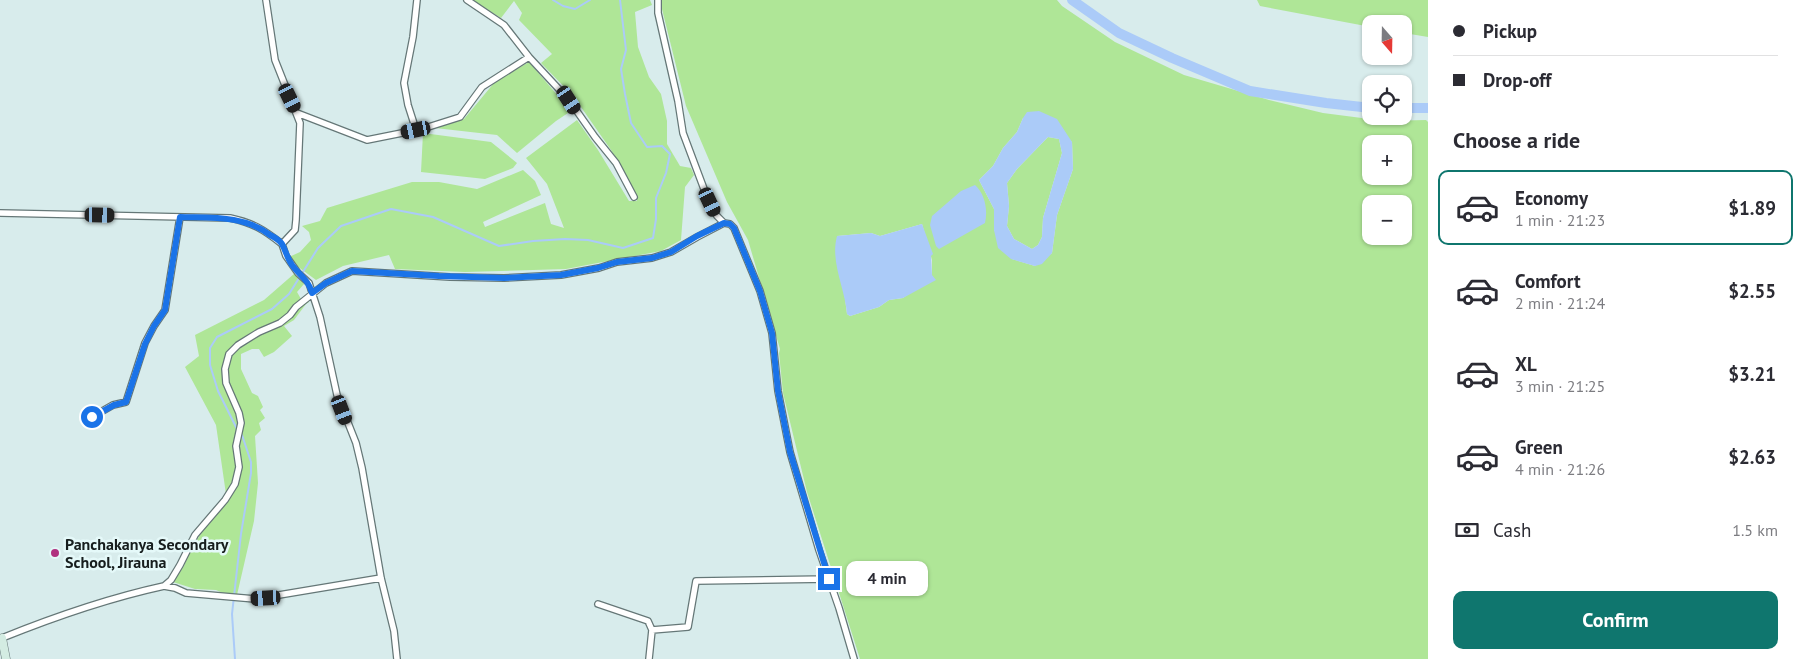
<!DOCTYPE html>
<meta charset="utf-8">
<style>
body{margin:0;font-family:"PT Sans",sans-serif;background:#f7f7f7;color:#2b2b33;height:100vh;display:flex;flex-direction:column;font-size:19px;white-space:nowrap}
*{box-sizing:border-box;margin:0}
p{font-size:16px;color:#7c7c81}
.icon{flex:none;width:28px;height:28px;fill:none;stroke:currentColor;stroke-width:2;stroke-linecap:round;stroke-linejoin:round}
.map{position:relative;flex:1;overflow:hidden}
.details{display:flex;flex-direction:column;background:#fff;width:375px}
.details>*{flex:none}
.hud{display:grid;align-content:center;height:110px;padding:0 25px;background:#fff}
.needle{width:32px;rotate:160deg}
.controls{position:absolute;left:1362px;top:15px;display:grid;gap:10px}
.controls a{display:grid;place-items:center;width:50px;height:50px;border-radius:10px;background:#fff;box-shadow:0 1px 4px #0004;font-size:25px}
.end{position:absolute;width:22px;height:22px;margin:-11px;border:6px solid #1a73e8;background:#fff;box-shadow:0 0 0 2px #fff}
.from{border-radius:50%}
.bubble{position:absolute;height:35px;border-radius:10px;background:#fff;box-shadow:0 1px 4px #0004;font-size:16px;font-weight:700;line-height:35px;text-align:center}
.car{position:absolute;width:15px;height:30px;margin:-15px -8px;border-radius:6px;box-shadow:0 0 4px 1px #0007;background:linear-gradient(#222 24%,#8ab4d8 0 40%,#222 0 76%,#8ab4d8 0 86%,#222 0)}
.hud b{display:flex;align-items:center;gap:18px;height:48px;font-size:19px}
.hud b+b{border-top:1px solid #e1e1e2}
.hud i{width:12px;height:12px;background:#2b2b33}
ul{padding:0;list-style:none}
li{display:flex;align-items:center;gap:15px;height:75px;margin:0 10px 8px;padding:0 15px;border:2px solid transparent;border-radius:10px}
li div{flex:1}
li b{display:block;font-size:19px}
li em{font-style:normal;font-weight:700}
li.on{border-color:#0f766e}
li>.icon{width:45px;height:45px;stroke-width:1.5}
h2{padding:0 25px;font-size:22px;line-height:60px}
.pay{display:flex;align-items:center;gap:12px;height:55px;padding:0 25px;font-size:19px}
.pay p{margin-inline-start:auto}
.primary-button{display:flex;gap:10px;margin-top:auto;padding:10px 25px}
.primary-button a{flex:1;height:58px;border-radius:10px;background:#0f766e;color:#fff;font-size:20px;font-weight:700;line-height:58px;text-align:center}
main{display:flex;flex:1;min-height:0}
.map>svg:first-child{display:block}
.green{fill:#afe697;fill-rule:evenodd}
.water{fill:#abcbf8;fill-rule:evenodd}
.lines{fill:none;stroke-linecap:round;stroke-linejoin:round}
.stream{stroke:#abcbf8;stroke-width:2}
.river{stroke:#abcbf8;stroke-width:10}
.street-casing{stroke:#657777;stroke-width:8}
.secondary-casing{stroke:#657777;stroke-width:9}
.street{stroke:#fff;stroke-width:5.5}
.secondary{stroke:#d3ece2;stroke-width:8}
.route{stroke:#1a73e8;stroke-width:6}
.poi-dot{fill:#b0317f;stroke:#e5f9f9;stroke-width:2}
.labels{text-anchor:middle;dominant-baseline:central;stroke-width:5;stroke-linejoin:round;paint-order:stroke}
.poi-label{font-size:16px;font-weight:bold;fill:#171e1e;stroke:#e5f9f9;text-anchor:start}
</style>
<main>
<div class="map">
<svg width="1428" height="659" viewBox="0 0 1428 659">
<rect width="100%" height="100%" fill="#d8ecec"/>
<path class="green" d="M472 0H650L652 5 635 12 638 47 649 77 661 94 667 121V144L680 166 691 168 694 175 685 187 681 240 661 251 566 269 465 272 395 269 389 255 343 266 316 280 297 266 289 257 300 252 311 240 309 232 302 226 320 221 327 208 412 182H439L477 189 523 170 535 181 541 195 483 222 485 227 545 203 551 224 564 228 547 184 526 158 577 120 598 150 629 201H637L627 177 611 150 574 97 541 63 552 54 519 20 522 13 514 1 501 18Z
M661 0H1057L1062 6 1115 42 1184 75 1269 100 1323 113 1385 121 1426 120 1428 122V659H860L807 492 783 393 779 353 780 349 748 240 727 202 686 106 661 5ZM1023 118 1072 142 1073 169 1057 215 1052 253 1035 266 1012 259 994 230V209L979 180 993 166 1003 148 1017 132ZM1371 144H1404V176H1371ZM1371 204H1404V236H1371ZM922 224 932 260V276L903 298 889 300 879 307 850 316 847 314 837 236 871 233 880 236Z
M1257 0H1428V37L1404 33V24H1371V27L1260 6Z
M529 62 571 111 556 121 517 153 497 135 435 128 464 119 494 83Z
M423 133 491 142 517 163 513 168 485 179 421 172Z
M1048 137 1059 139 1062 153 1043 218 1042 237 1038 245 1032 249 1014 239 1007 226 1009 206 1007 183 1017 169Z
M295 273 304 284 297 292 301 299 309 302 306 304 294 320 284 326 292 336 274 352 264 357 259 349H252L241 354V369L252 393 258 396 263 407 260 410 265 418 259 423 261 430 255 436 258 483 254 521 237 595H227L216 590 195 589 173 582 184 566 191 549 205 527 227 501 216 425 185 367 199 356 195 335 264 300Z"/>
<path class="water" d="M1039 111 1057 119 1072 142 1073 169 1057 215 1052 253 1042 264 1035 266 1011 259 998 248 994 230V209L979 180 993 166 1003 148 1017 132 1023 118 1027 112ZM1048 137 1059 139 1062 153 1043 218 1042 237 1038 245 1032 249 1014 239 1007 226 1009 206 1007 183 1017 169Z
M975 185C985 194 988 210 985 223L939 249 936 246 930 225 932 216 961 191Z
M922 224 933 254 931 256 932 275 936 280 903 298 889 300 879 307 850 316 847 314C845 288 830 262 837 236L871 233 880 236Z"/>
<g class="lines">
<path class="stream" d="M553 0 563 6 575 9 590 0
M237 429 218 391 210 365V348L217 337 272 309 289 294 318 248 341 226 391 209 433 217 499 246 533 241 565 239 588 240 623 248 653 238 656 219V198L666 173 670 154 662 146 647 147 631 123 625 94 621 69 626 50 620 0
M235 659 232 614 241 534 251 473V462L242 435"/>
<path class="river" d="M1072 0 1119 33 1172 58 1250 91 1326 103 1371 108
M1404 108H1428"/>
<g class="street-casing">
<path id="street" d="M266 0 275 60 300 123 296 220 295 230 282 244 286 256 298 273 309 283 320 317 337 395 356 443 362 468 381 578 394 631 397 659
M658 0V13L678 101 683 133 704 189 717 216 724 223 730 224 734 228 760 291 772 333 778 391 790 452 819 550 839 608 854 659
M529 57 569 100 595 137 616 163 634 197
M297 113 367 140 422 129 460 117 482 87 529 57 504 25 467 0
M416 130 408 105 404 83 413 37 417 0
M0 213 230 218C253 223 263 229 282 244
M92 417 113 405 126 402 145 343 154 326 165 310 180 217
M164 586 171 580 180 565 195 535 225 500 235 484 239 467 236 446 241 423 239 413 226 383 225 369 229 354 238 345 259 332 280 323 290 315 296 307 326 283 352 271 450 277 504 278 561 275 599 268 617 262 652 258 671 252 697 237 724 223
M598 604 648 621 652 630 688 627 696 581 829 579
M2 638C54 617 109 598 164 586L175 588 186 593 255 599 381 578
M649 659 652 630"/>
</g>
<g class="secondary-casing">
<path id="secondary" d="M0 639 2 638 6 659"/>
</g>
<use href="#street" class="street"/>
<use href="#secondary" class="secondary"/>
</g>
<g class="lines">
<path class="route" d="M92 417 114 405 126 402 145 344 154 326 165 310 180 217C211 218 244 215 270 235 274 237 280 241 282 244 286 251 287 258 292 265 300 276 308 279 312 293L326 283 352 271 439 276 504 278 561 275 598 268 617 262 652 258 671 252 697 236 724 223 730 224 734 228 760 291 772 333 778 391 790 452 829 579"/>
</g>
<circle class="poi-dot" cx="55" cy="553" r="5"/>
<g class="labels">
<g class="poi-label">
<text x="65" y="544">Panchakanya Secondary<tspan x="65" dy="18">School, Jirauna</tspan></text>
</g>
</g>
</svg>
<div class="controls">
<a><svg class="needle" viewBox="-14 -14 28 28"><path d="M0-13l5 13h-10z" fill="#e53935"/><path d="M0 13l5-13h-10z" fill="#7c7c81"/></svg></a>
<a><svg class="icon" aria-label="locate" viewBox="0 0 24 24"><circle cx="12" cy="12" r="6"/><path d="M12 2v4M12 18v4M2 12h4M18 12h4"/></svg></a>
<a>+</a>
<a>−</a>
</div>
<i class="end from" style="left:92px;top:417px"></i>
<i class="end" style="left:829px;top:579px"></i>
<div class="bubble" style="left:846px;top:561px;width:82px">4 min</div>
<i class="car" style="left:290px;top:98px;rotate:154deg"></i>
<i class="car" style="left:569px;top:100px;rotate:147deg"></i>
<i class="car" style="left:416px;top:130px;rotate:258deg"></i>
<i class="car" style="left:710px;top:202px;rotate:155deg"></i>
<i class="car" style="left:100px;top:215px;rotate:91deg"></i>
<i class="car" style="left:342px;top:410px;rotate:159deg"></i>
<i class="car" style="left:266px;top:598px;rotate:267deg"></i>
</div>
<section class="details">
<div class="hud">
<b><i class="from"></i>Pickup</b>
<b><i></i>Drop-off</b>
</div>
<h2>Choose a ride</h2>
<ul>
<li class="on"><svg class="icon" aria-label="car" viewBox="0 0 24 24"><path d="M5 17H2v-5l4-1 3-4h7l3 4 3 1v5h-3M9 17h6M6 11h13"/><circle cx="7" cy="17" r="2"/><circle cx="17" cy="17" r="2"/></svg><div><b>Economy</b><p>1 min · 21:23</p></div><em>$1.89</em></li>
<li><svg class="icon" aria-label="car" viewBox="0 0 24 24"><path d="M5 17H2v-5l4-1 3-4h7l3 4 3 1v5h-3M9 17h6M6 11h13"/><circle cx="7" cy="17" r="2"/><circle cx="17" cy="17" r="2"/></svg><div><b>Comfort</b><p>2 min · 21:24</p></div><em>$2.55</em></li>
<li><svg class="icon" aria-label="car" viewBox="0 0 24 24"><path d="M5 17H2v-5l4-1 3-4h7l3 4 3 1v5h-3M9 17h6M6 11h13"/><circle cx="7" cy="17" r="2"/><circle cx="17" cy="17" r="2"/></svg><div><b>XL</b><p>3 min · 21:25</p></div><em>$3.21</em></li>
<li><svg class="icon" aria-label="car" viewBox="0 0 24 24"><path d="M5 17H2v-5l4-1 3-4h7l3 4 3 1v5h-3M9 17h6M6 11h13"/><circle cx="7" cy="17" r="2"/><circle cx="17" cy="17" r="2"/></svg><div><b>Green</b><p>4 min · 21:26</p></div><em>$2.63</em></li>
</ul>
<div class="pay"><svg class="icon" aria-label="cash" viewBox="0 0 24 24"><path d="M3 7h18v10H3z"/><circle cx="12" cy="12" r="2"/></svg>Cash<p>1.5 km</p></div>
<div class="primary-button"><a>Confirm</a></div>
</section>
</main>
